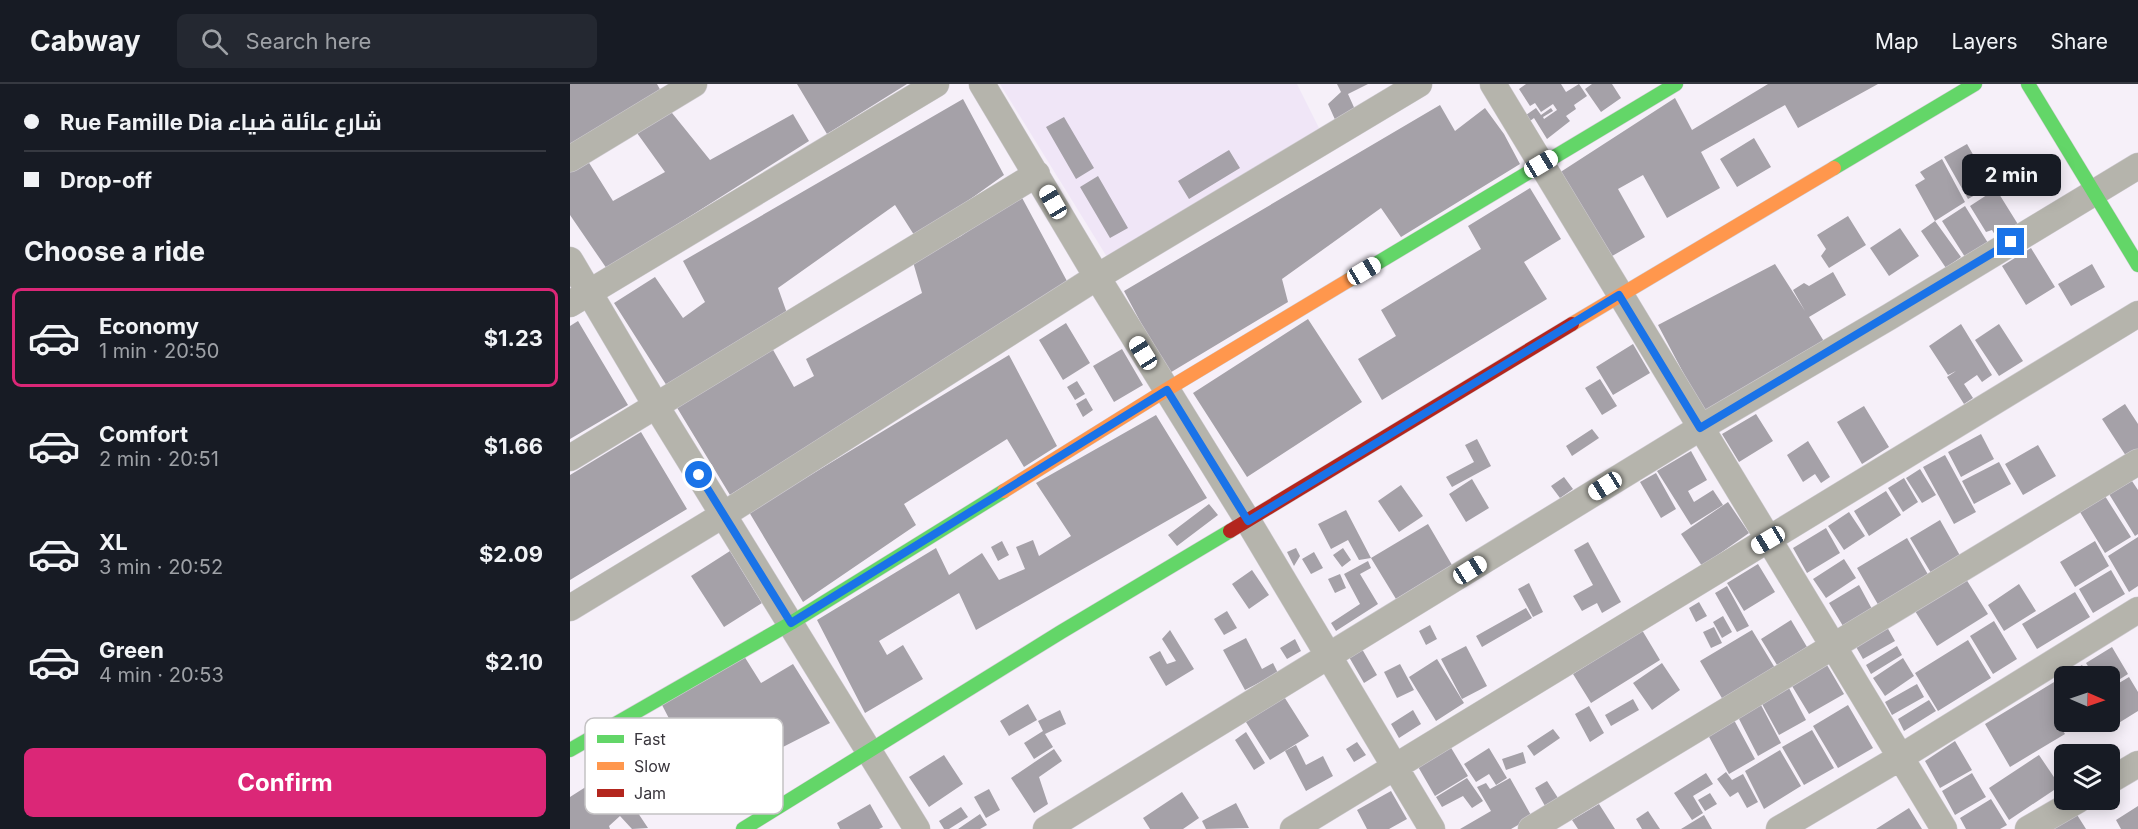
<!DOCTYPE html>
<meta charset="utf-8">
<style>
body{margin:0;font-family:Inter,Cairo,sans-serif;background:#242831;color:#f1f3f6;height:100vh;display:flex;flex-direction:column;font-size:22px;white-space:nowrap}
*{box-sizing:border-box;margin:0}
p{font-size:20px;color:#9ea1a6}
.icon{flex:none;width:33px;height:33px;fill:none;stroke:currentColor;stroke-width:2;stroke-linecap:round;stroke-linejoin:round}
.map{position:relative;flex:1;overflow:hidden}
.details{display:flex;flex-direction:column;background:#171b24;width:570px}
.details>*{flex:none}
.guide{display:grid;align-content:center;height:132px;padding:0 24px;background:#171b24}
.needle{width:39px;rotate:92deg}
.buttons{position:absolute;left:1484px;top:582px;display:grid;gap:12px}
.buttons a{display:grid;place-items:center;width:66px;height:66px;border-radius:9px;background:#171b24;box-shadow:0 3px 15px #0003;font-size:30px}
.end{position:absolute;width:27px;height:27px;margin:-14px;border:8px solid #1a73e8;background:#fff;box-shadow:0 0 0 3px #fff}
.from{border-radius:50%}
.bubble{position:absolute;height:42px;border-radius:9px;background:#171b24;box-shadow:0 3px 15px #0003;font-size:20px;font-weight:700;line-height:42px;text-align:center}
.car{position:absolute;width:18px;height:36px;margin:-18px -9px;border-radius:8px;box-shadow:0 0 4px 2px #0007;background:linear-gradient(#fff 24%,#345 0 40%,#fff 0 76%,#345 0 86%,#fff 0)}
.guide b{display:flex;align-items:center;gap:21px;height:57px;font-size:22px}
.guide b+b{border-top:2px solid #363941}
.guide i{width:15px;height:15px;background:#f1f3f6}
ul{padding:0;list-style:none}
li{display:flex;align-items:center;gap:18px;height:99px;margin:0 12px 9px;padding:0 12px;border:3px solid transparent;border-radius:9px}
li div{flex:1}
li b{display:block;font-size:22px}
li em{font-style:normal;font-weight:700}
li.active{border-color:#db2777}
li>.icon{width:54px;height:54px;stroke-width:1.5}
h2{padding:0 24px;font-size:27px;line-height:72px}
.button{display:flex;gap:12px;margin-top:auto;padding:12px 24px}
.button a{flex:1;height:69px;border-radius:9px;background:#db2777;color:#fff;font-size:24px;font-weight:700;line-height:69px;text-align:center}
header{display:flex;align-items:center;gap:36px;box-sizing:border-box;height:84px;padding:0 30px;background:#171b24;border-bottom:2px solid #363941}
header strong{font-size:28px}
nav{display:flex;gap:33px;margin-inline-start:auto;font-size:21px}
.search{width:420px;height:54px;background:#242831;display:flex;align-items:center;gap:15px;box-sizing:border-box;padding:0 21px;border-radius:9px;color:#9ea1a6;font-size:22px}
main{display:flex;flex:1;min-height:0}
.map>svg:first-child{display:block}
.built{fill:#f0e6f7}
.building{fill:#a5a1a8}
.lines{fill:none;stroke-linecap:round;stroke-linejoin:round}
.street-casing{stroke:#cfcbd2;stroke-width:27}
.fast-casing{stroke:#cfcbd2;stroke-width:15}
.slow-casing{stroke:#cfcbd2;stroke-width:15}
.jam-casing{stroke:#cfcbd2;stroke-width:15}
.street{stroke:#b5b4ac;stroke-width:26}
.fast{stroke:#63d668;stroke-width:14}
.slow{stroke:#ff974d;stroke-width:14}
.jam{stroke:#b3261e;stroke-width:14}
.route{stroke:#1a73e8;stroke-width:8}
.key{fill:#fff;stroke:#c4c2c4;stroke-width:1.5}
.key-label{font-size:16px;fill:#39353c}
</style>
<header>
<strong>Cabway</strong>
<div class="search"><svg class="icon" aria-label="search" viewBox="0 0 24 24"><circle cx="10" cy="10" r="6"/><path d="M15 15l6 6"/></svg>Search here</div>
<nav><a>Map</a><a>Layers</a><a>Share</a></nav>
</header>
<main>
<section class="details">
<div class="guide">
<b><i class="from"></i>Rue Famille Dia شارع عائلة ضياء</b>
<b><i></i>Drop-off</b>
</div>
<h2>Choose a ride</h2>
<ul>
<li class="active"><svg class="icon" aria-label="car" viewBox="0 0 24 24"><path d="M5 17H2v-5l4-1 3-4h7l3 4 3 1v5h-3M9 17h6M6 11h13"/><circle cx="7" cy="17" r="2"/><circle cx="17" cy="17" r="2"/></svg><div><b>Economy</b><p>1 min · 20:50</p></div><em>$1.23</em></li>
<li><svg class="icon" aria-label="car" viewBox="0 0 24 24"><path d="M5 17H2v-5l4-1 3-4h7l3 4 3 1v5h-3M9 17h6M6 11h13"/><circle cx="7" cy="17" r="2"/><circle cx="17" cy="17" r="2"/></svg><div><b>Comfort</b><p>2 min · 20:51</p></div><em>$1.66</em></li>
<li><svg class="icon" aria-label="car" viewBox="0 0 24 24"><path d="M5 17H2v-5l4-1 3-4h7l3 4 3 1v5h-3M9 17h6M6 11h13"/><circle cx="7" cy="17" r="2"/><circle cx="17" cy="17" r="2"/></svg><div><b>XL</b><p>3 min · 20:52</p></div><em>$2.09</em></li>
<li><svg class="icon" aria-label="car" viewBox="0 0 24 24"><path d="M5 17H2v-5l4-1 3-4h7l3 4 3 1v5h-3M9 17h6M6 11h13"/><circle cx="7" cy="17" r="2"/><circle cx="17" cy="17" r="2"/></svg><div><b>Green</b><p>4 min · 20:53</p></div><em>$2.10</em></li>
</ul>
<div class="button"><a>Confirm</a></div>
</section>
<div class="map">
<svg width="1568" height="745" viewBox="0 0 1568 745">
<rect width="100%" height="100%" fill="#f6f0f9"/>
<path class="built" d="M430 0H727L749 44 537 173Z"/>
<path class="building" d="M0 0H87L92 9 0 64Z
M227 0H337L257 50Z
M767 0H798L778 10 787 30 767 40 758 20 771 8Z
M956 0H991L996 8 1009 0 1017 12 1004 21 1006 25 996 32 1000 37 977 55 964 34 960 37 956 31 966 24 971 31 981 24 983 27 973 33 974 35 987 26 983 20 971 28 965 19 960 22 949 5Z
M1022 0H1042L1051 14 1031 28 1015 5Z
M1198 0H1308L1228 44 1215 21 1131 68 1150 104 1097 134 1073 91 1048 105 1075 153 1037 175 989 89 1105 14 1122 46Z
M393 15 434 91 346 154 325 121 208 204 218 232 97 302 44 219 85 193 113 234 135 218 113 177Z
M870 21 885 47 915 24 934 50 950 80 831 153 811 124 712 195 718 218 598 290 554 207Z
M98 24 140 76 223 30 239 57 37 185 0 131V86L16 74 43 117 95 88 67 49Z
M494 33 524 84 506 95 476 43Z
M1184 54 1201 83 1167 103 1150 75Z
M1397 60 1421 102 1398 115 1374 73Z
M659 66 670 84 619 115 608 97Z
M1372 75 1395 118 1365 137 1345 101 1355 95 1350 88Z
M528 92 558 144 540 154 510 103Z
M960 104 991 155 954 178 977 215 812 316 788 275 826 252 811 226 911 165 898 142Z
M1426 105 1449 142 1428 156 1422 146 1416 148 1400 122Z
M450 110 498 199 160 411 106 322 202 264 224 303 244 292 236 275 352 209 343 178 391 152Z
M1395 122 1418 159 1395 173 1372 137Z
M1278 132 1296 161 1259 184 1251 172 1256 165 1247 151Z
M1365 137 1391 173 1376 184 1351 147Z
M1330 144 1349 172 1319 192 1300 164Z
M1461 164 1485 203 1456 221 1432 182Z
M1205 180 1235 227 1223 206 1234 199 1239 202 1263 188 1276 211 1239 233 1255 259 1135 330 1088 241Z
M1522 180 1535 203 1501 222 1488 200Z
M738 235 792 318 677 393 623 309Z
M8 237 58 321 0 355V242Z
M496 239 520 279 493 296 469 256Z
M1391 240 1422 291 1412 298 1407 291 1394 300 1403 314 1394 320 1377 293 1386 287 1378 291 1359 262Z
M1429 240 1453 277 1429 292 1405 256Z
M1063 260 1080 289 1043 311 1026 283Z
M552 265 573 301 544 318 523 282Z
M439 271 487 362 454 383 437 355 334 420 346 441 233 518 179 428Z
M1030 295 1047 322 1032 331 1015 304Z
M507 297 515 310 505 316 497 303Z
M516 314 523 326 513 333 506 320Z
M1555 320 1568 340V369L1558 375 1532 335Z
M1294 322 1319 363 1292 380 1267 338Z
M1186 330 1203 357 1169 378 1152 350Z
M586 331 637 414 406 546 389 509 309 557 317 571 333 561 353 595 295 629 247 536 366 464 379 491 412 469 429 496 455 485 446 463 463 456 469 472 501 452 466 399Z
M1022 345 1029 354 1002 372 996 362Z
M71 348 117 425 0 496V391Z
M1411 350 1424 375 1391 393 1378 368Z
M907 355 921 382 882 403 876 393 904 378 895 361Z
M1238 357 1260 393 1251 399 1245 390 1233 398 1217 371Z
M1468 361 1486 392 1453 411 1435 380Z
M1121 367 1137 396 1118 407 1124 418 1143 406 1153 421 1121 441 1087 387Z
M1375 371 1406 428 1384 440 1353 383Z
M1429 378 1441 400 1404 420 1392 397Z
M1350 385 1366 411 1352 419 1336 394Z
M1086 389 1106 425 1091 434 1070 398Z
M994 393 1003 405 990 414 981 402Z
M1334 394 1348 418 1333 428 1318 404Z
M902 395 919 424 896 438 879 410Z
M1562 397 1568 406V450L1565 452 1539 410Z
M831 401 853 432 829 448 808 417Z
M1316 407 1331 431 1299 452 1284 427Z
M1535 412 1561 453 1535 469 1510 428Z
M1158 418 1179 449 1132 482 1111 450Z
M639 420 648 431 607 462 598 451Z
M776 426 801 474 789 476 778 456 761 465 748 440Z
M1279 428 1295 452 1274 466 1258 442Z
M1370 436 1393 477 1364 494 1340 454Z
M858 440 882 481 826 515 801 474Z
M1256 444 1270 469 1237 489 1223 464Z
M1568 453V502L1559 508 1538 472Z
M1337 454 1360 494 1310 524 1287 484Z
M432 457 439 471 428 477 421 463Z
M1525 457 1539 482 1505 503 1490 478Z
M1018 458 1051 518 1032 529 1027 519 1012 527 1003 512 1023 501 1004 466Z
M726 464 730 472 724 482 717 468Z
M773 464 781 476 772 483 763 471Z
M160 467 192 519 154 543 121 492Z
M744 468 753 484 741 490 732 475Z
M1274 475 1286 494 1256 514 1243 495Z
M798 477 801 484 790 490 808 520 766 547 761 539 790 520 774 490Z
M1188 480 1205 508 1174 527 1157 499Z
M682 486 699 511 679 525 662 500Z
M1541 486 1555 510 1523 529 1509 505Z
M770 490 776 504 765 509 758 495Z
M1396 495 1418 530 1367 562 1345 527Z
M959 499 973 528 963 533 948 505Z
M1449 500 1466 527 1434 547 1418 521Z
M1289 501 1302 525 1273 542 1259 519Z
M1157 502 1179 542 1167 548 1145 509Z
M1505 508 1520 533 1467 565 1452 540Z
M1129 518 1137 532 1126 538 1119 524Z
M956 524 962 534 912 563 906 552Z
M657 527 667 544 654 551 644 535Z
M1153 532 1162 548 1152 554 1143 538Z
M1221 536 1237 563 1207 581 1191 555Z
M1424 537 1447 575 1423 590 1400 552Z
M860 541 867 555 856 561 849 547Z
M1144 543 1152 559 1141 564 1133 548Z
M1317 543 1325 557 1293 575 1285 561Z
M600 546 624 585 596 602 579 573 590 567 597 580 606 577 592 555Z
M1072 546 1090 576 1021 619 1003 590Z
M1182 546 1205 584 1153 616 1130 577Z
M676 554 692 585 703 579 708 589 675 606 653 566Z
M725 555 731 567 717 575 710 564Z
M1398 556 1421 594 1368 627 1345 589Z
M896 562 917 602 892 615 871 575Z
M1327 562 1332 571 1301 590 1296 581Z
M1542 563 1558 590 1539 602V592H1524L1516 579Z
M792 565 807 591 794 599 779 573Z
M174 572 191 599 223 580 260 639 209 665 191 666 150 695 145 683 132 692 134 703 102 727 88 713 68 729 78 744 62 745 50 732 39 742 40 745H0V713L105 646 92 621Z
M1333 574 1344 592 1315 612 1303 594Z
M867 575 894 619 866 637 839 593Z
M1092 579 1110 606 1082 626 1063 599Z
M830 580 844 606 827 614 814 588Z
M1257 581 1274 610 1239 630 1222 602Z
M1512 581 1519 592H1494V628L1485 634 1495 650 1440 683 1415 640Z
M1559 593 1568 608V627L1539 645 1535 638H1539V605Z
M1347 600 1354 613 1322 631 1315 618Z
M1219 604 1236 636 1209 651 1192 620Z
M713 611 739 652 700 676 674 635Z
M1063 615 1069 626 1041 642 1035 631Z
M1359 616 1366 627 1334 647 1328 635Z
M458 620 467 636 439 652 430 637Z
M1191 621 1211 659 1188 672 1168 633Z
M1278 621 1303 664 1268 684 1243 642Z
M1019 622 1034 649 1020 658 1005 630Z
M490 626 496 640 475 650 483 663 464 675 454 659 473 647 468 637Z
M843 626 851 640 829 654 821 640Z
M1164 636 1185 675 1159 690 1138 651Z
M983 645 990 654 964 672 957 662Z
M1242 646 1264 684 1234 701 1212 663Z
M676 648 695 679 684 686 665 656Z
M1385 657 1402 686 1370 704 1355 677Z
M787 658 796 671 784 678 776 665Z
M726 661 736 681 753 672 763 692 736 707 715 667Z
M880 662 898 692 865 712 847 681Z
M919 664 937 694 926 701 919 690 906 698 894 680Z
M484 665 492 677 469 693 478 720 464 729 441 694Z
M1210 666 1231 702 1194 725 1175 687Z
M953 668 956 679 936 686 932 675Z
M374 671 393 700 359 723 339 693Z
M1469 671 1490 702 1439 736 1419 704Z
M1156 688 1162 696 1173 690 1188 718 1177 724 1168 708 1160 713 1147 695Z
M1136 689 1143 700 1123 712 1133 729 1122 736 1104 709Z
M1402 689 1416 713 1385 731 1372 707Z
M897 694 913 717 902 724 893 712 872 723 866 713Z
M940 694 962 733 941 745H890L921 727 907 703 916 699 920 705Z
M977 697 988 714 975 722 965 704Z
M419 705 430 726 416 734 404 713Z
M821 707 837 735 819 745H797L787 726Z
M612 708 629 734 613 745H580L573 734Z
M1140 709 1147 720 1135 727 1128 716Z
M1421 715 1437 741 1430 745H1396L1390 734Z
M666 719 679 744 636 745 632 737Z
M300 720 313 743 309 745H270L267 739Z
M1029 720 1045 745H1008L1002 736Z
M1568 722V745H1551L1546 736Z
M391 723 398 733 379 745H374L369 737Z
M1339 724 1352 745H1306Z
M1504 726 1516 745H1474Z
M1078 727 1090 745H1072L1066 735Z
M410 730 417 741 410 745H388Z
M1134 731 1142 745H1111Z"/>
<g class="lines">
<g class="street-casing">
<path id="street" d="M412 0 527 193 678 437 862 745
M923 0 1374 745
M0 75 124 0
M0 176 91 330 347 745
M0 220 366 0
M0 374 467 90
M0 524 153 431 527 193 849 0
M1539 697 1568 680
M476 745 1130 344 1319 233 1568 82
M723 745 1568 230
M961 745 1568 378
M1209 745 1331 673 1568 526
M1458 745 1508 716"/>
</g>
<g class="fast-casing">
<path id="fast" d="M1458 0 1568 181
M1264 84 1405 0
M779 196 1106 0
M0 666 221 539 434 407
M173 745 491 548 660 447"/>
</g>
<g class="slow-casing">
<path id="slow" d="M1002 240 1264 84
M434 407 596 306 779 196"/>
</g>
<g class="jam-casing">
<path id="jam" d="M660 447 1002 240"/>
</g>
<use href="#street" class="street"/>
<use href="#fast" class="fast"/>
<use href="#slow" class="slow"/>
<use href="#jam" class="jam"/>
</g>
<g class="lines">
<path class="route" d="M129 391 221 539 597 306 678 437 1049 211 1130 344 1441 158"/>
</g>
<rect x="15" y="634" width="198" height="96" rx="9" class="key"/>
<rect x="27" y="651" width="27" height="8" fill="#63d668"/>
<rect x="27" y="678" width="27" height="8" fill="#ff974d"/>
<rect x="27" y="705" width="27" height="8" fill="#b3261e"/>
<g class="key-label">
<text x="64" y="661">Fast</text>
<text x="64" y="688">Slow</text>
<text x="64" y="715">Jam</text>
</g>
</svg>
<div class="buttons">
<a><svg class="needle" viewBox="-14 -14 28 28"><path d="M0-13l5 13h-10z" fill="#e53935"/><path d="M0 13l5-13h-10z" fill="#9ea1a6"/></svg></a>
<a><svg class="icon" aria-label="layers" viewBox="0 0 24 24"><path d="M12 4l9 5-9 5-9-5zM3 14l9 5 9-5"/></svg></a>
</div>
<i class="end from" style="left:129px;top:391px"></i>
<i class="end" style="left:1441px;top:158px"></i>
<div class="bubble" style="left:1392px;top:70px;width:99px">2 min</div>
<i class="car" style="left:971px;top:80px;rotate:59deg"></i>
<i class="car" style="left:483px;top:118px;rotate:330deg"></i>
<i class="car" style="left:794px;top:187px;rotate:59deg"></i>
<i class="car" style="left:573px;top:269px;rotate:328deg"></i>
<i class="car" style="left:1035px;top:402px;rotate:238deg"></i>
<i class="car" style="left:1198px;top:456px;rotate:239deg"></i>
<i class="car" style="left:900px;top:486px;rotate:58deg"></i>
</div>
</main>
